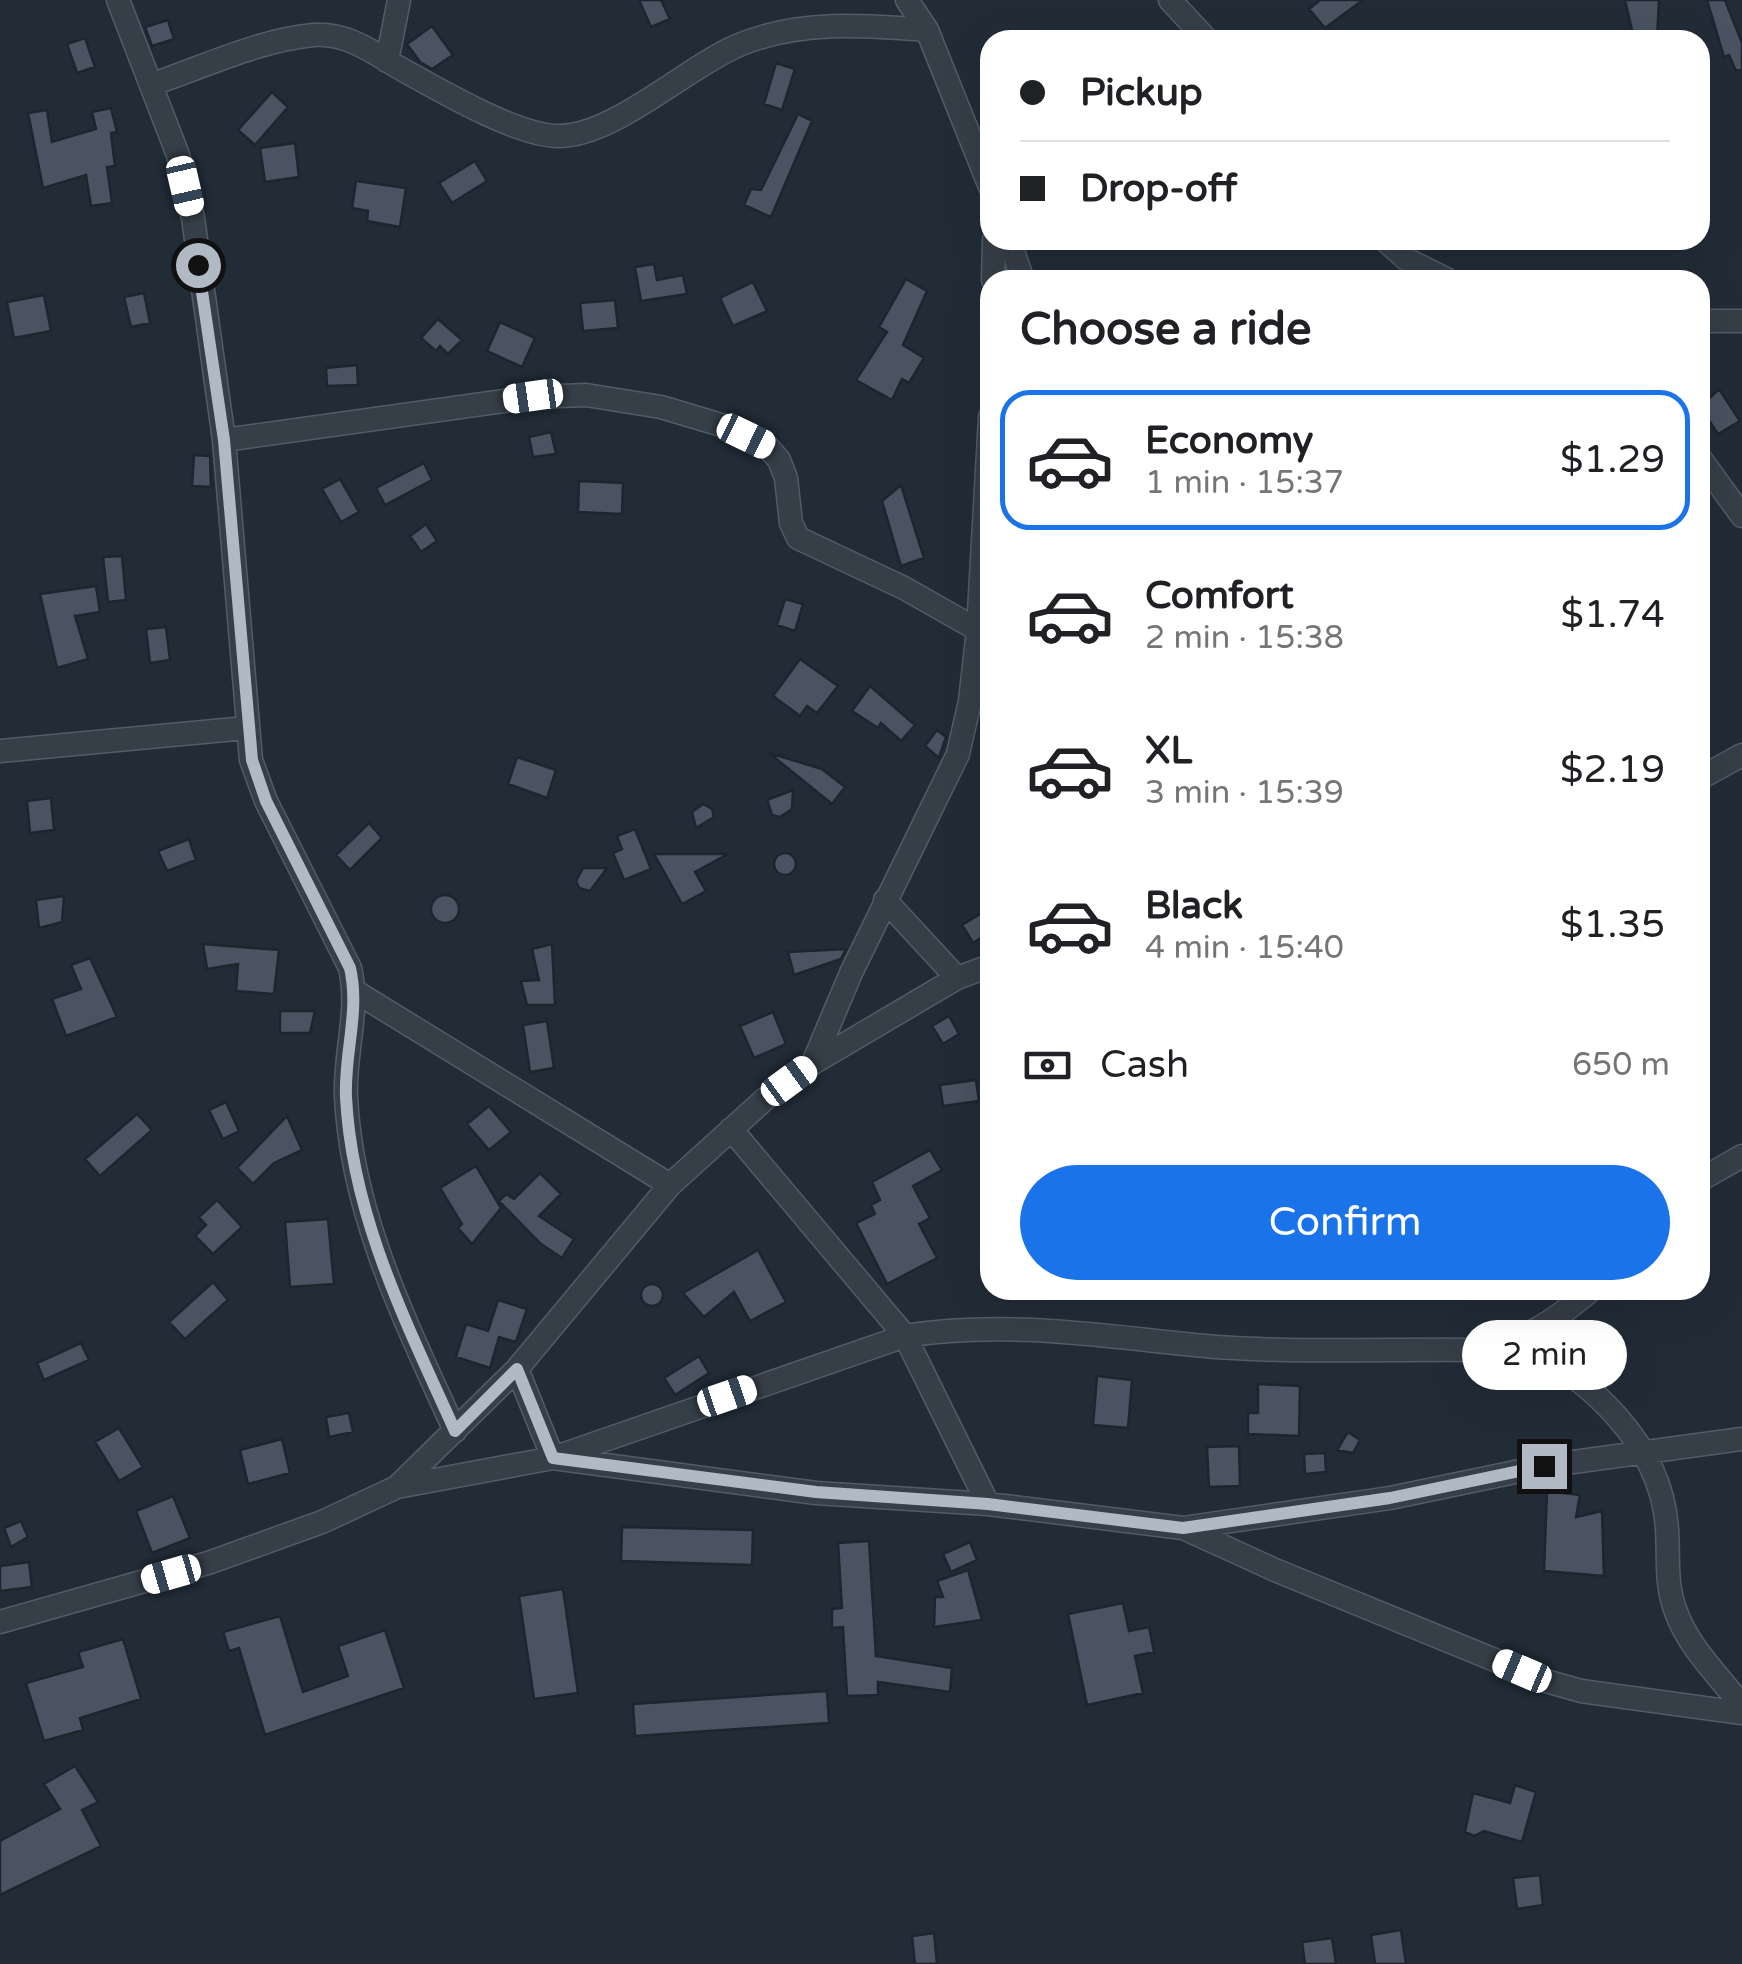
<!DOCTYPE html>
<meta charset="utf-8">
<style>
body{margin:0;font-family:"Varela Round",sans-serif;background:#f6f6f6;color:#202124;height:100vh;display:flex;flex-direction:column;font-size:38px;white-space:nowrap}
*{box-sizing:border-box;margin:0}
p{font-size:32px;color:#757577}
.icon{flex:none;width:55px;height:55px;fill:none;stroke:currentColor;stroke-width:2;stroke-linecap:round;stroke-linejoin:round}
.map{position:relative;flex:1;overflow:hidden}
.side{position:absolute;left:980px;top:270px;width:730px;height:1030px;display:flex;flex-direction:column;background:#fff;border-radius:30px;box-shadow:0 10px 40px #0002}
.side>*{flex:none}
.top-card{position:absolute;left:980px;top:30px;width:730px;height:220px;border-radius:30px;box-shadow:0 10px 40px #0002;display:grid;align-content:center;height:220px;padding:0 40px;background:#fff}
.end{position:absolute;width:45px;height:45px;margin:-22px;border:12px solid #b0b9c4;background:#111;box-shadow:0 0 0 5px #111}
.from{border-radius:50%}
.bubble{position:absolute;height:70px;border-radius:35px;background:#fff;box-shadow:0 10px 40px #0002;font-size:32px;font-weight:600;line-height:70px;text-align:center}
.car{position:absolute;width:30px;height:60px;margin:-30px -15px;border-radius:12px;box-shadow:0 0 8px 2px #0007;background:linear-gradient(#fff 24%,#345 0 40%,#fff 0 76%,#345 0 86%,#fff 0)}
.top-card b{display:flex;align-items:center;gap:35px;height:95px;font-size:38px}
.top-card b+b{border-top:2px solid #e0e0e0}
.top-card i{width:25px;height:25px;background:#202124}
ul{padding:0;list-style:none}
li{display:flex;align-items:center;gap:30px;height:140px;margin:0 20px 15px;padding:0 20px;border:5px solid transparent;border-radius:30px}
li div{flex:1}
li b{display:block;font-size:38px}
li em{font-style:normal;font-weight:600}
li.selected{border-color:#1a73e8}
li>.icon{width:90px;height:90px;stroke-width:1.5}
h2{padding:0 40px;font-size:45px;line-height:120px}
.pay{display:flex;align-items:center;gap:25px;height:110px;padding:0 40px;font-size:38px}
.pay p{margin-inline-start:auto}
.cta{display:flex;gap:20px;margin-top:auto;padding:20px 40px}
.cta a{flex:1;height:115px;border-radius:60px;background:#1a73e8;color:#fff;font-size:40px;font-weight:600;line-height:115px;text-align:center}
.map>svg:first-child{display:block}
.building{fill:#495361;stroke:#1d252f;stroke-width:2.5}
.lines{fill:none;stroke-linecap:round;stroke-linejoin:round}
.minor-casing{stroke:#535c66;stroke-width:25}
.minor{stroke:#363e48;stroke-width:22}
.route{stroke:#b0b9c4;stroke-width:12}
</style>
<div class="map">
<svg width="1742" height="1964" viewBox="0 0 1742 1964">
<rect width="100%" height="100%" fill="#222c37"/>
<path class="building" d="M639 0H661L670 19 651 27Z
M1320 0H1363L1325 28 1309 9Z
M1625 0H1659L1657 40 1634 39Z
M1707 0H1725L1742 43V69L1736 71 1729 55 1724 57Z
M168 20 174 39 152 46 145 27Z
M432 26 453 55 432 69 420 62 407 44Z
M85 38 95 67 77 73 67 44Z
M776 63 795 69 782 110 764 104Z
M272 92 288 107 255 145 238 130Z
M111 108 117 132 111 133 115 166 107 167 112 203 91 206 86 175 43 188 28 113 47 110 52 142 96 129 92 112Z
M798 114 812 121 771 217 744 205 751 189 761 190Z
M295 143 299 177 265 182 260 148Z
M475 161 487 181 452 203 439 183Z
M356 181 406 188 400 227 367 221 368 211 352 208Z
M654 264 657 280 683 275 687 294 641 301 635 267Z
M906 279 927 291 903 345 924 358 909 383 902 379 892 400 856 380 887 332 879 327Z
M753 282 767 311 733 326 720 298Z
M144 293 150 323 131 327 124 297Z
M44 295 51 331 14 338 7 302Z
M615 300 618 328 583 331 580 303Z
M438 319 462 340 448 354 440 346 436 351 421 338Z
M500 322 535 338 522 367 487 351Z
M357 365 358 385 327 386 326 368Z
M1719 389 1740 421 1718 434 1700 407Z
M551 432 556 454 533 457 529 437Z
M194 455 210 456 211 487 192 486Z
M424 463 432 480 385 505 376 488Z
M340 479 359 512 341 522 322 489Z
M579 481 623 483 622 514 578 512Z
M901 485 924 558 901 566 882 501Z
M426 524 437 541 421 552 410 536Z
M122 556 126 600 108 602 103 557Z
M96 586 100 612 75 616 88 659 57 668 40 594Z
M785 599 803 604 795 631 777 625Z
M166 627 170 660 150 663 146 629Z
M800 659 838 686 817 713 807 706 800 716 773 696Z
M870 686 915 725 901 741 881 723 878 728 852 711Z
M937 730 946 737 939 758 925 746Z
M769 753 822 769 845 787 832 804Z
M517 757 556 770 547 798 508 784Z
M793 790 792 809 780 817 772 815 767 800Z
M51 798 54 830 30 833 27 801Z
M703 804 712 809 714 817 696 828 692 812Z
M369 823 382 838 350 870 336 855Z
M635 829 651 869 624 880 613 853 622 849 617 836Z
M189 839 196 860 167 871 158 851Z
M774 864a11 11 0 1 1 22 0a11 11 0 1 1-22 0Z
M654 854H728L695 872 706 891 682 904Z
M583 868H607L590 891 579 888 576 881Z
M431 909a14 14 0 1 1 28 0a14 14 0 1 1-28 0Z
M64 896 62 922 39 928 36 900Z
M990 908V932L973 943 962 925Z
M203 944 279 950 274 994 236 991 238 964 207 969Z
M552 944 555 1005H527L521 981 539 980 532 949Z
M846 949 841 959 794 975 788 952Z
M90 958 117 1017 66 1036 52 999 81 989 71 965Z
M280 1011H315L310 1033H280Z
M773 1012 786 1044 754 1058 740 1026Z
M949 1016 959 1034 943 1044 932 1026Z
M547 1021 554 1068 530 1072 523 1025Z
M976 1080 979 1101 943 1106 940 1085Z
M226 1102 239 1131 223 1139 209 1110Z
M489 1106 511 1132 489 1150 467 1124Z
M137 1114 152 1130 100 1176 85 1159Z
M287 1116 302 1150 274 1163 253 1184 237 1168Z
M930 1150 942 1170 913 1186 930 1218 919 1224 937 1258 887 1284 856 1223 875 1214 871 1205 880 1200 872 1182Z
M476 1166 501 1208 472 1244 458 1228 462 1224 440 1188Z
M540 1173 561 1194 539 1216 574 1239 562 1258 541 1244 499 1201 506 1194 514 1199Z
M217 1200 242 1227 213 1254 195 1236 206 1225 199 1217Z
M328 1219 334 1284 290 1287 285 1222Z
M758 1250 786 1302 750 1321 734 1292 704 1317 683 1293Z
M213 1282 228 1300 185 1339 169 1322Z
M641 1295a11 11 0 1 1 22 0a11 11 0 1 1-22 0Z
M498 1300 527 1309 516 1342 499 1337 490 1368 456 1357 466 1324 488 1331Z
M81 1343 89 1360 44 1380 37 1363Z
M699 1356 709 1373 675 1395 664 1378Z
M1097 1376 1132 1380 1128 1428 1093 1425Z
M1258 1384 1300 1386 1299 1436 1248 1434V1413H1258Z
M349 1413 353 1432 329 1437 326 1417Z
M119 1428 143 1467 119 1481 95 1442Z
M1348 1432 1360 1440 1353 1453 1337 1450Z
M282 1439 290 1473 248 1484 240 1450Z
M1239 1446 1240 1486 1209 1487 1207 1447Z
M1325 1453 1326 1472 1305 1474 1304 1454Z
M1547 1491 1580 1495 1576 1517 1602 1511 1604 1576 1544 1571Z
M173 1496 190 1538 152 1553 136 1511Z
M21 1521 28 1537 11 1547 4 1528Z
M622 1527 753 1530 752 1565 621 1561Z
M869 1541 876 1656 952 1668 950 1692 878 1682V1695L847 1696 843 1627 832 1628V1609L842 1608 838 1543Z
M970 1542 977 1560 951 1572 943 1554Z
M29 1562 32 1587 0 1591V1566Z
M968 1570 982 1620 934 1627 935 1597H943L937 1581Z
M563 1589 578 1693 534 1699 519 1596Z
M1123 1603 1129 1631 1149 1627 1154 1652 1135 1656 1143 1693 1087 1705 1068 1614Z
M280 1616 303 1692 348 1676 338 1646 385 1630 404 1688 265 1735 239 1648 229 1651 223 1632Z
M123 1639 141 1699 80 1718 83 1730 44 1741 26 1683 83 1667 78 1652Z
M827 1691 829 1723 635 1736 633 1704Z
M75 1766 98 1802 82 1810 101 1846 0 1895V1841L60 1809 44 1784Z
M1515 1785 1536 1792 1522 1842 1484 1831 1474 1836 1465 1832 1473 1793 1510 1803Z
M1540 1875 1543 1905 1517 1909 1513 1878Z
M1401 1930 1406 1964H1375L1371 1935Z
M934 1933 937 1964H915L912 1936Z
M1332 1938 1336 1964H1305L1302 1942Z"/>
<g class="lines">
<g class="minor-casing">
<path id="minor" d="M118 0 178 155 193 218 224 440 251 760 266 801 350 968C360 1012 344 1053 346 1097 352 1217 407 1324 455 1431
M907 0 927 30 990 187
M1170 0 1207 40
M387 61 399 0
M153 84C203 67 260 40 313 35 348 32 375 54 403 70 441 91 514 134 556 136 613 138 686 67 739 45 799 20 863 25 927 30
M1009 240 1023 280
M1385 240 1406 259 1448 280
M993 280 994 240
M1700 321H1742
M224 440 533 397 586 395 661 407 728 427 765 444 779 460 786 478 791 523 798 538 904 588 978 630
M1700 458 1742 516
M0 751 246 728
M1700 778 1742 755
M885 900 957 978
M356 992 670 1185
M813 1063 957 978 990 966
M731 1129 905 1336 988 1504
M1700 1180 1742 1156
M1516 1342C1589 1377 1662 1444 1667 1529 1669 1559 1665 1583 1676 1612 1689 1648 1719 1676 1742 1706
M517 1369 553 1458 816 1493 988 1504 1183 1528 1390 1498 1544 1466 1742 1439
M397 1487 553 1458 905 1336C1009 1319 1113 1338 1216 1347 1302 1353 1390 1349 1476 1350 1526 1340 1552 1323 1591 1290
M1183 1528 1275 1570 1546 1681 1581 1691 1742 1713
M0 1622 208 1563 322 1522 397 1487 517 1369 670 1185 765 1099 813 1063 851 973 958 754 970 701 978 630 990 417"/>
</g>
<use href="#minor" class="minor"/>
</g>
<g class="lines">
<path class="route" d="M198 265 224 440 252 760 266 801 350 968C360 1012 344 1053 346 1097 352 1217 407 1324 455 1431L517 1369 553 1458 816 1492 988 1504 1183 1528 1390 1498 1544 1466"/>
</g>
</svg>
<i class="end from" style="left:198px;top:265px"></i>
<i class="end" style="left:1544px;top:1466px"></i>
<div class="bubble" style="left:1462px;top:1320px;width:165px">2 min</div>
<i class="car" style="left:185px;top:186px;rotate:167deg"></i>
<i class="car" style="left:533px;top:396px;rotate:262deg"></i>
<i class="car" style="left:746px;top:436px;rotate:116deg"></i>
<i class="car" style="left:789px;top:1081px;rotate:54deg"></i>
<i class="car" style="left:727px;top:1396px;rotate:71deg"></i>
<i class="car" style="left:171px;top:1574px;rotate:254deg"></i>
<i class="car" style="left:1522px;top:1671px;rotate:293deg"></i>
<div class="top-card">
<b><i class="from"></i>Pickup</b>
<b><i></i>Drop-off</b>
</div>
<section class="side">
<h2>Choose a ride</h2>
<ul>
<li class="selected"><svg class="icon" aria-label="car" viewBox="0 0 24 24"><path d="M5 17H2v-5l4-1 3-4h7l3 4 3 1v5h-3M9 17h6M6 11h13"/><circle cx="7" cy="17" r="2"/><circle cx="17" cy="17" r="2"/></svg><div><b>Economy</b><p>1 min · 15:37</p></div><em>$1.29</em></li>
<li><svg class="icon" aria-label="car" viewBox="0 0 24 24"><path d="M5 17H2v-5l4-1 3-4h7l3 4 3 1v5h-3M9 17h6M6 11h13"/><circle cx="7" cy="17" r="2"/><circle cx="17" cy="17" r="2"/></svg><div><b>Comfort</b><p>2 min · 15:38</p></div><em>$1.74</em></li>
<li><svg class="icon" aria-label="car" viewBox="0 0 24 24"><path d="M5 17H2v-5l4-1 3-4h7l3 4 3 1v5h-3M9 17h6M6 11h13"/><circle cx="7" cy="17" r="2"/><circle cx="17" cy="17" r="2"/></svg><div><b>XL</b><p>3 min · 15:39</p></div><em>$2.19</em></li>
<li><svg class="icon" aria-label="car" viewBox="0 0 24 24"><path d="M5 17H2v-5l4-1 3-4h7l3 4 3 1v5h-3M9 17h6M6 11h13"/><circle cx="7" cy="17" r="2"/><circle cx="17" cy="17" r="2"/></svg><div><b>Black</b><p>4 min · 15:40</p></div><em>$1.35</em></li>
</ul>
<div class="pay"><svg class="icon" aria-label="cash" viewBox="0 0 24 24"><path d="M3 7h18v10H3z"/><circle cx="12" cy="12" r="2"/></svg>Cash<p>650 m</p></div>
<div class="cta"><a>Confirm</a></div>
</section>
</div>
